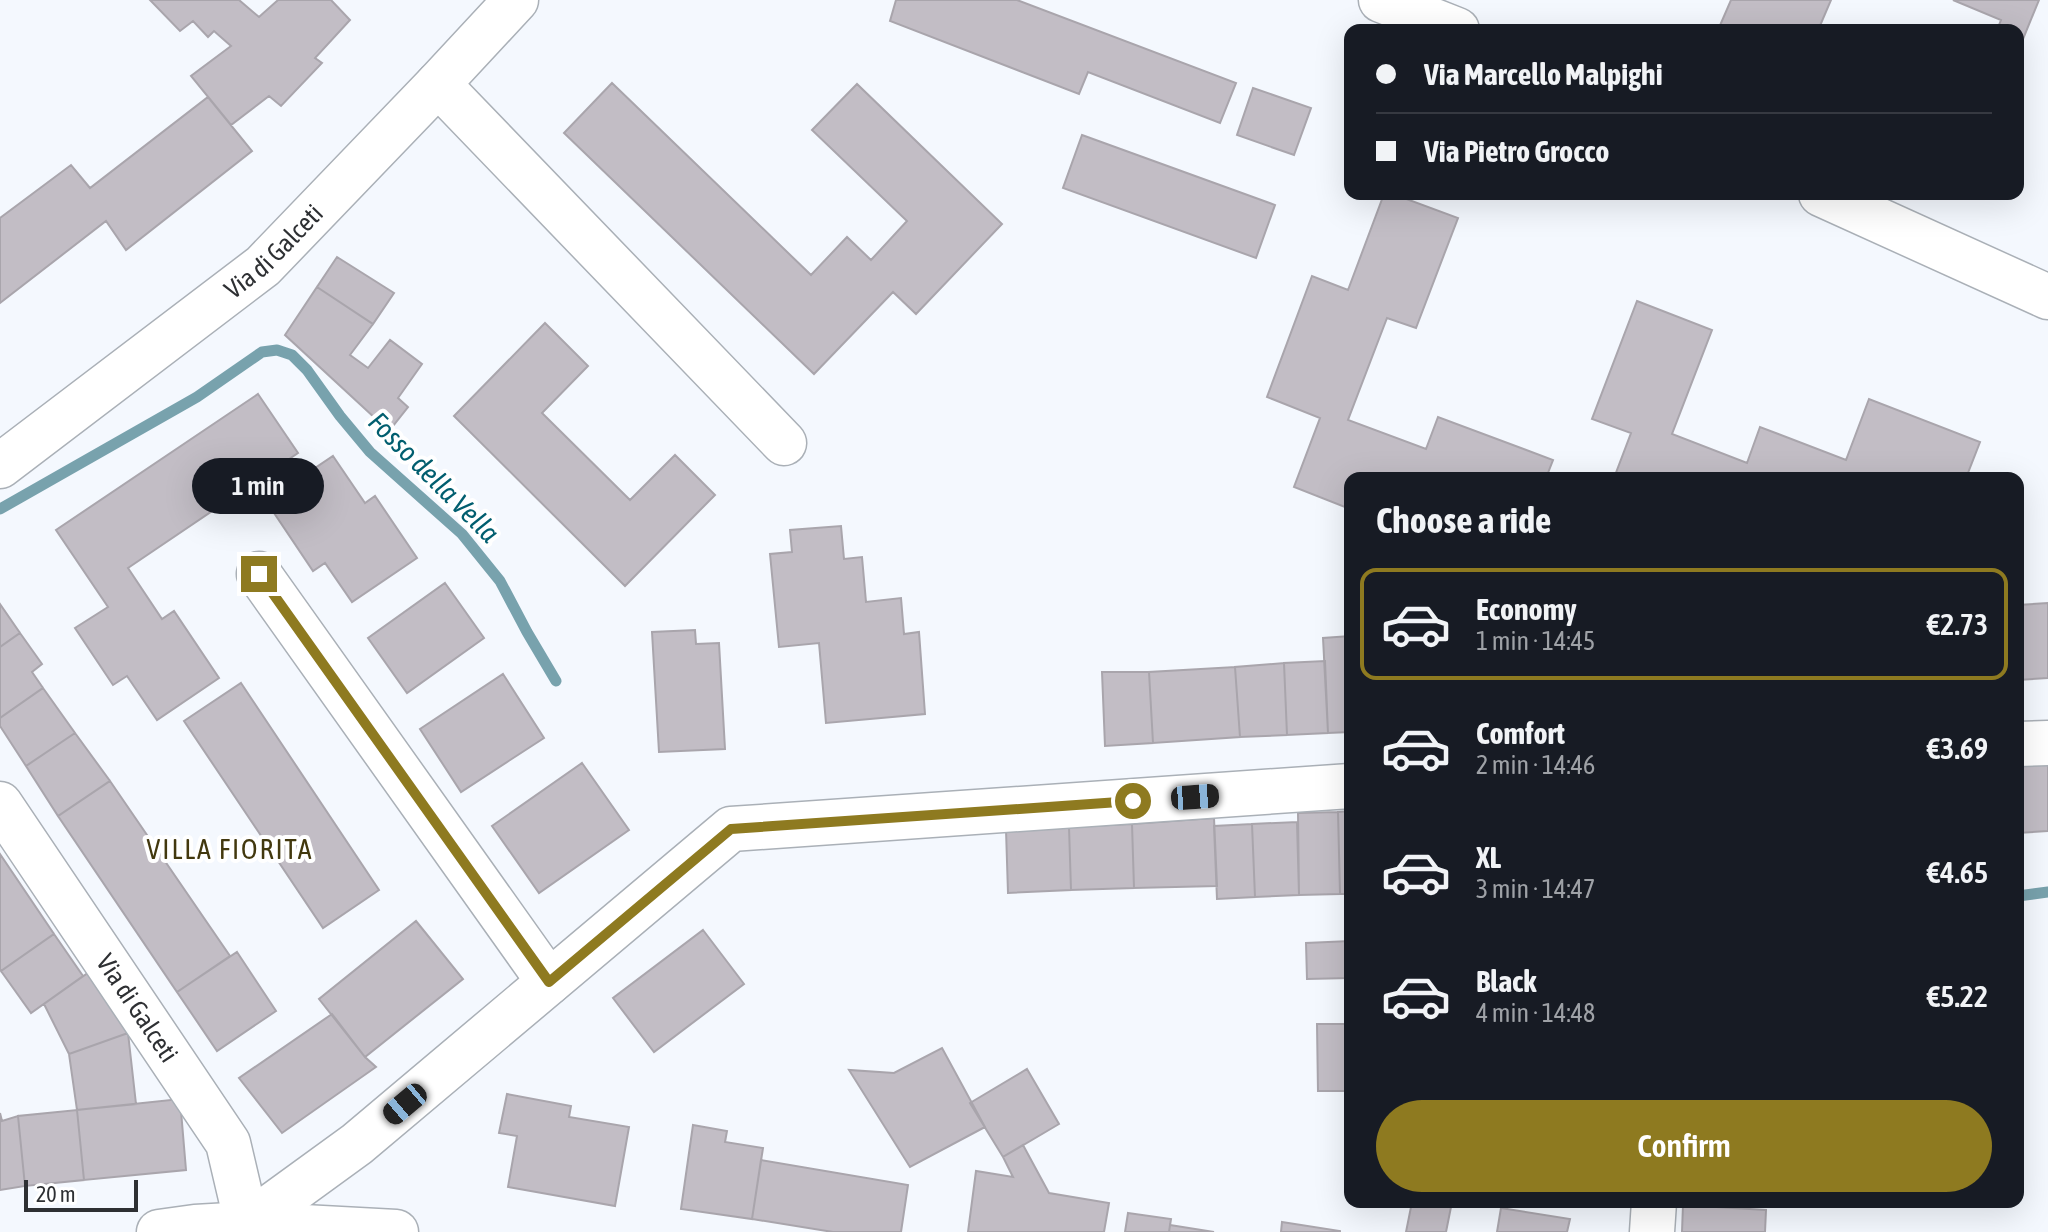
<!DOCTYPE html>
<meta charset="utf-8">
<style>
body{margin:0;font-family:"Asap Condensed",sans-serif;background:#20242c;color:#f1f3f6;height:100vh;display:flex;flex-direction:column;font-size:30px;white-space:nowrap}
*{box-sizing:border-box;margin:0}
p{font-size:26px;color:#9ea1a6}
.icon{flex:none;width:44px;height:44px;fill:none;stroke:currentColor;stroke-width:2;stroke-linecap:round;stroke-linejoin:round}
.map{position:relative;flex:1;overflow:hidden}
.sheet{position:absolute;left:1344px;top:472px;width:680px;height:736px;display:flex;flex-direction:column;background:#171b24;border-radius:16px;box-shadow:0 8px 32px #0002}
.sheet>*{flex:none}
.banner{position:absolute;left:1344px;top:24px;width:680px;height:176px;border-radius:16px;box-shadow:0 8px 32px #0002;display:grid;align-content:center;height:176px;padding:0 32px;background:#171b24}
.scale{position:absolute;left:24px;bottom:20px;width:114px;box-sizing:border-box;padding-left:8px;border:4px solid #2e3033;border-top:0;font-size:22px;line-height:28px;white-space:nowrap;color:#2e3033;-webkit-text-stroke:6px #fff;paint-order:stroke}
.end{position:absolute;width:36px;height:36px;margin:-18px;border:10px solid #8e7a20;background:#fff;box-shadow:0 0 0 4px #fff}
.from{border-radius:50%}
.bubble{position:absolute;height:56px;border-radius:28px;background:#171b24;box-shadow:0 8px 32px #0002;font-size:26px;font-weight:600;line-height:56px;text-align:center}
.car{position:absolute;width:24px;height:48px;margin:-24px -12px;border-radius:10px;box-shadow:0 0 6px 2px #0007;background:linear-gradient(#222 24%,#8ab4d8 0 40%,#222 0 76%,#8ab4d8 0 86%,#222 0)}
.banner b{display:flex;align-items:center;gap:28px;height:76px;font-size:30px}
.banner b+b{border-top:2px solid #363941}
.banner i{width:20px;height:20px;background:#f1f3f6}
ul{padding:0;list-style:none}
li{display:flex;align-items:center;gap:24px;height:112px;margin:0 16px 12px;padding:0 16px;border:4px solid transparent;border-radius:16px}
li div{flex:1}
li b{display:block;font-size:30px}
li em{font-style:normal;font-weight:600}
li.current{border-color:#8e7a20}
li>.icon{width:72px;height:72px;stroke-width:1.5}
h2{padding:0 32px;font-size:36px;line-height:96px}
.primary-button{display:flex;gap:16px;margin-top:auto;padding:16px 32px}
.primary-button a{flex:1;height:92px;border-radius:48px;background:#8e7a20;color:#fff;font-size:32px;font-weight:600;line-height:92px;text-align:center}
.map>svg:first-child{display:block}
.lines{fill:none;stroke-linecap:round;stroke-linejoin:round}
.stream{stroke:#78a2ad;stroke-width:11}
.building{fill:#c2bdc5;stroke:#a9a5ac;stroke-width:2}
.minor-casing{stroke:#aab0b7;stroke-width:47}
.minor{stroke:#fff;stroke-width:44}
.route{stroke:#8e7a20;stroke-width:10}
.labels{text-anchor:middle;dominant-baseline:central;stroke-width:8;stroke-linejoin:round;paint-order:stroke}
.street-label{font-size:26px;fill:#2e3033;stroke:#fff}
.water-label{font-size:28px;font-style:italic;fill:#015e6f;stroke:#fff}
.neighbourhood-label{font-size:28px;letter-spacing:2px;fill:#42380e;stroke:#fff}
</style>
<div class="map">
<svg width="2048" height="1232" viewBox="0 0 2048 1232">
<rect width="100%" height="100%" fill="#f4f8fe"/>
<g class="lines">
<path class="stream" d="M0 509 197 397 262 352 277 350 292 355 307 370 340 416 370 452 462 534 500 581 527 632 556 681
M2018 896 2048 892"/>
</g>
<path class="building" d="M150 0H239L259 17 278 0H331L350 20 315 58 322 63 281 106 269 96 231 125 191 76 231 46 214 31 208 37 193 21 180 31Z
M896 0H1017L1236 83 1220 123 1088 72 1079 94 890 21Z
M1731 0H1831L1819 28 1824 30H1718Z
M1953 0H2039L2021 44 2018 43V30H1997L2001 20Z
M612 83 811 275 847 237 871 260 907 221 812 130 857 84 1002 224 916 314 893 292 814 374 564 133Z
M1253 88 1311 108 1294 155 1237 135Z
M208 97 252 151 126 250 106 221 0 303V218L71 165 90 188Z
M1082 135 1275 205 1256 258 1063 188Z
M1384 194H1393L1458 218 1416 328 1387 318 1348 420 1426 449 1438 417 1553 460 1546 478H1350V509L1294 487 1320 418 1267 397 1312 276 1348 290Z
M337 257 394 293 373 324 317 287Z
M317 287 373 324 350 355 368 368 390 340 422 364 398 398 408 407 389 431 285 335Z
M1637 301 1712 330 1672 434 1747 463 1760 427 1846 460 1869 399 1980 442 1966 478H1614L1631 433 1592 419Z
M545 323 588 366 542 413 630 500 675 455 715 495 625 586 454 416Z
M258 394 298 453 128 568 162 619 174 611 219 678 157 720 127 676 113 685 75 628 108 607 56 530Z
M333 456 365 503 375 496 417 558 352 602 325 563 313 571 266 501Z
M841 526 844 559 862 557 866 602 901 598 904 634 919 632 925 714 826 723 819 643 779 647 770 554 792 552 790 530Z
M445 583 484 638 407 693 368 638Z
M2048 603V678L2018 680V605Z
M0 604 20 633 0 647Z
M695 630 696 644 719 643 725 749 659 752 652 632Z
M20 633 42 664 32 672 43 688 0 718V647Z
M1350 636V732L1328 733 1323 638Z
M1325 661 1328 733 1287 735 1284 663Z
M1284 663 1287 735 1240 737 1235 667Z
M1235 667 1240 737 1153 743 1149 672Z
M1102 672H1149L1153 743 1105 746Z
M503 674 544 738 461 792 420 729Z
M241 683 379 890 323 928 184 721Z
M43 688 75 733 26 766 0 726V718Z
M75 733 110 781 58 816 26 766Z
M582 763 629 830 539 893 492 826Z
M2048 763V831L2018 833V765Z
M110 781 230 956 177 992 58 816Z
M1350 811V894H1340L1338 812Z
M1338 812 1340 894 1299 895 1298 813Z
M1214 818 1217 886 1134 888 1132 824Z
M1297 822 1299 895 1255 897 1252 824Z
M1132 824 1134 888 1071 890 1069 827Z
M1252 824 1255 897 1217 899 1214 826Z
M1069 827 1071 890 1008 893 1006 830Z
M0 854 54 934 1 971 0 969Z
M416 921 463 979 365 1057 319 999Z
M703 930 744 984 654 1052 613 998Z
M54 934 83 976 31 1013 1 971Z
M1350 941V978L1307 979 1306 943Z
M237 952 276 1011 217 1051 177 992Z
M92 970 128 1033 69 1054 44 1004Z
M332 1014 365 1057 376 1067 282 1133 239 1078Z
M1317 1024H1350V1091H1318Z
M128 1033 136 1104 77 1110 69 1054Z
M942 1048 985 1127 910 1167 849 1070 894 1073Z
M1027 1069 1059 1124 1003 1157 970 1103Z
M507 1094 571 1106 569 1117 629 1127 615 1206 508 1187 517 1136 499 1133Z
M180 1099 186 1170 84 1180 77 1110Z
M77 1110 84 1180 25 1186 18 1116Z
M0 1113 2 1121 18 1116 25 1186 0 1190Z
M693 1125 727 1131 725 1142 763 1148 752 1219 681 1209Z
M1023 1145 1049 1193 1109 1203 1104 1232H968L976 1171 1013 1177 1003 1157Z
M761 1160 908 1185 901 1232H833L752 1219Z
M1412 1202H1452L1446 1232H1406Z
M1683 1205 1766 1210 1765 1232H1682Z
M1501 1208 1570 1219 1567 1232H1497Z
M1128 1213 1171 1219 1169 1232H1125Z
M1282 1222 1340 1231V1232H1281Z
M1170 1225 1214 1232H1169Z"/>
<g class="lines">
<g class="minor-casing">
<g id="minor">
<path d="M1381 0 1457 30"/>
<path d="M438 84 784 443"/>
<path d="M1821 194 2048 297"/>
<path id="s1" d="M0 466 263 266 438 84 516 0"/>
<path d="M259 574 549 982"/>
<path d="M2018 744 2048 743"/>
<path id="s2" d="M0 804 228 1143 247 1224"/>
<path d="M247 1224 357 1144 731 829 1350 786"/>
<path d="M159 1232 195 1227 247 1224 396 1232"/>
<path d="M1652 1232 1654 1202"/>
</g>
</g>
<use href="#minor" class="minor"/>
</g>
<g class="lines">
<path class="route" d="M259 574 549 982 731 829 1133 801"/>
</g>
<g class="labels">
<g class="street-label">
<text stroke="none"><textPath href="#s1" startOffset="348">Via di Galceti</textPath></text>
<text stroke="none"><textPath href="#s2" startOffset="246">Via di Galceti</textPath></text>
</g>
<g class="water-label">
<text transform="translate(434 477) rotate(45)">Fosso della Vella</text>
</g>
<g class="neighbourhood-label">
<text x="230" y="849">VILLA FIORITA</text>
</g>
</g>
</svg>
<div class="scale">20 m</div>
<i class="end from" style="left:1133px;top:801px"></i>
<i class="end" style="left:259px;top:574px"></i>
<div class="bubble" style="left:192px;top:458px;width:132px">1 min</div>
<i class="car" style="left:1195px;top:797px;rotate:86deg"></i>
<i class="car" style="left:405px;top:1104px;rotate:230deg"></i>
<div class="banner">
<b><i class="from"></i>Via Marcello Malpighi</b>
<b><i></i>Via Pietro Grocco</b>
</div>
<section class="sheet">
<h2>Choose a ride</h2>
<ul>
<li class="current"><svg class="icon" aria-label="car" viewBox="0 0 24 24"><path d="M5 17H2v-5l4-1 3-4h7l3 4 3 1v5h-3M9 17h6M6 11h13"/><circle cx="7" cy="17" r="2"/><circle cx="17" cy="17" r="2"/></svg><div><b>Economy</b><p>1 min · 14:45</p></div><em>€2.73</em></li>
<li><svg class="icon" aria-label="car" viewBox="0 0 24 24"><path d="M5 17H2v-5l4-1 3-4h7l3 4 3 1v5h-3M9 17h6M6 11h13"/><circle cx="7" cy="17" r="2"/><circle cx="17" cy="17" r="2"/></svg><div><b>Comfort</b><p>2 min · 14:46</p></div><em>€3.69</em></li>
<li><svg class="icon" aria-label="car" viewBox="0 0 24 24"><path d="M5 17H2v-5l4-1 3-4h7l3 4 3 1v5h-3M9 17h6M6 11h13"/><circle cx="7" cy="17" r="2"/><circle cx="17" cy="17" r="2"/></svg><div><b>XL</b><p>3 min · 14:47</p></div><em>€4.65</em></li>
<li><svg class="icon" aria-label="car" viewBox="0 0 24 24"><path d="M5 17H2v-5l4-1 3-4h7l3 4 3 1v5h-3M9 17h6M6 11h13"/><circle cx="7" cy="17" r="2"/><circle cx="17" cy="17" r="2"/></svg><div><b>Black</b><p>4 min · 14:48</p></div><em>€5.22</em></li>
</ul>
<div class="primary-button"><a>Confirm</a></div>
</section>
</div>
